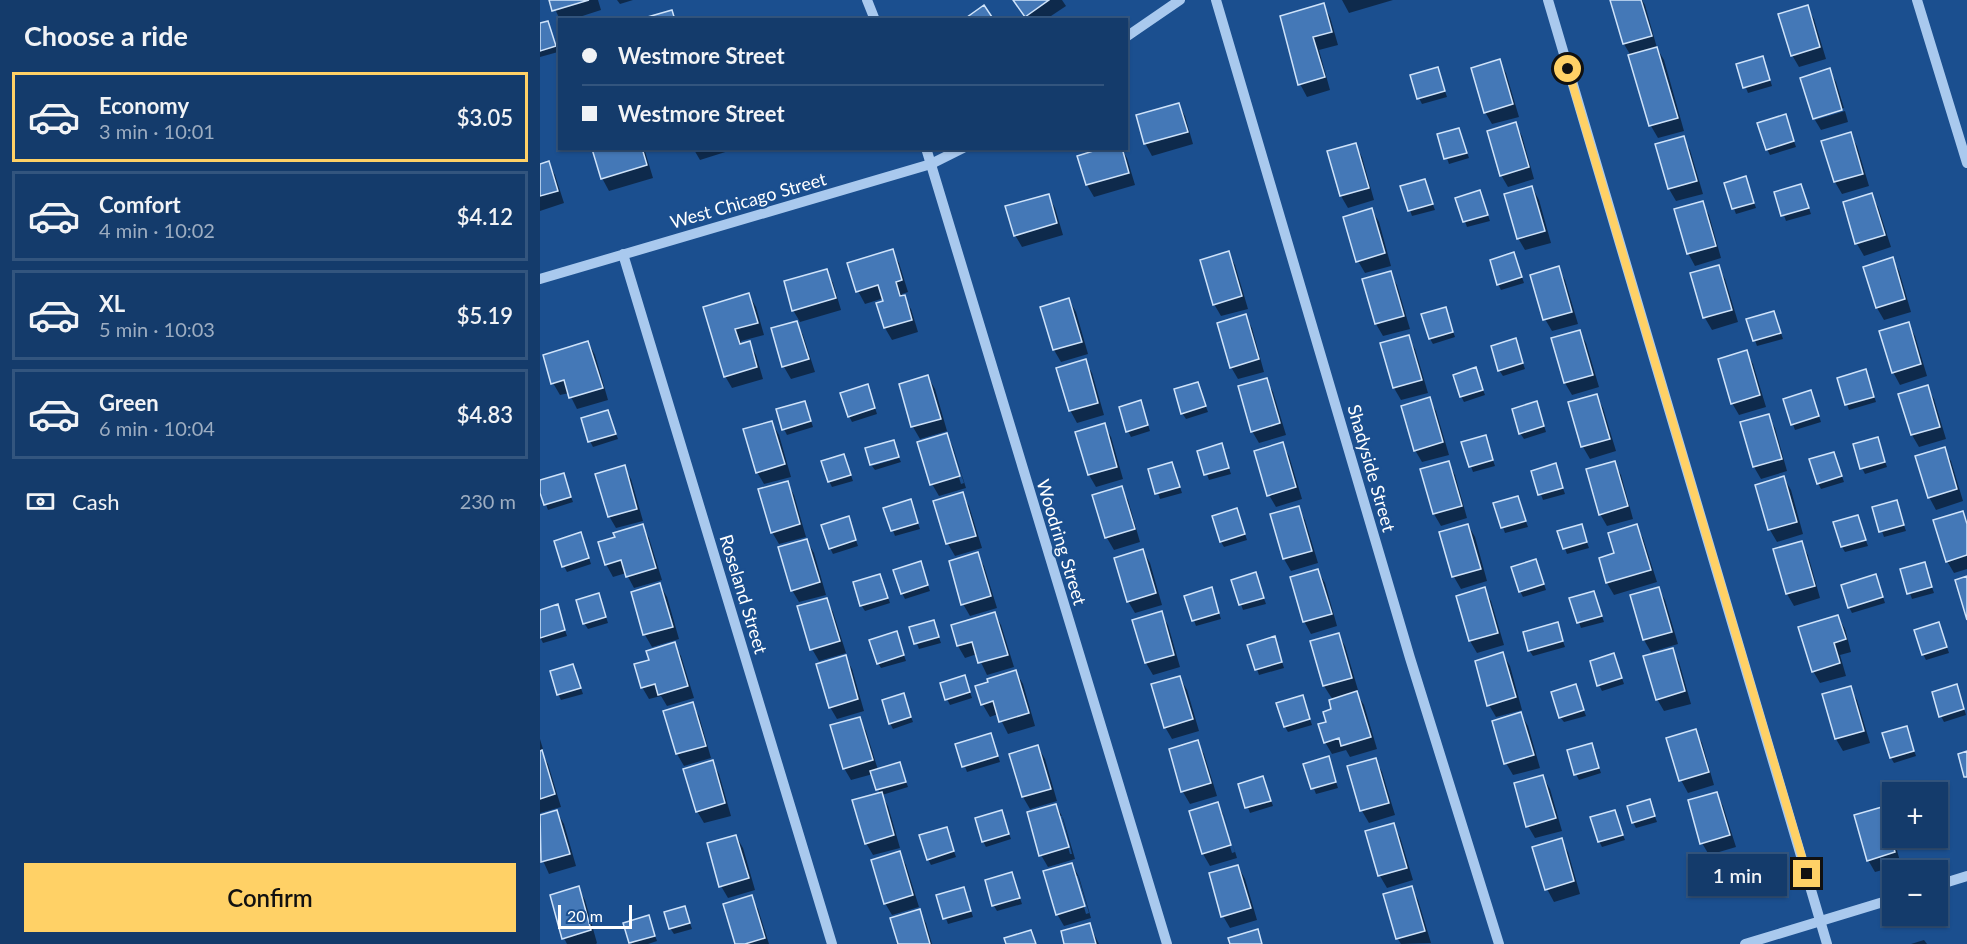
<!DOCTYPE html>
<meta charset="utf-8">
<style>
body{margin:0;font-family:Lato,sans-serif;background:#1d4271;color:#f1f3f6;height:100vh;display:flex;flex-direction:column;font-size:22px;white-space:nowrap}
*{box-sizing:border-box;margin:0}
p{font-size:20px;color:#9dadc1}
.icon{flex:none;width:33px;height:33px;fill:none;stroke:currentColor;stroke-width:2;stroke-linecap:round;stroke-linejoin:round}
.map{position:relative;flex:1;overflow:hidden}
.panel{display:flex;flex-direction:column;background:#143b6b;width:540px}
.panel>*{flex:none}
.hud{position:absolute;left:18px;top:18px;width:570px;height:132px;border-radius:0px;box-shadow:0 2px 4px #0004,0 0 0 2px #33557e;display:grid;align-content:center;height:132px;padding:0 24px;background:#143b6b}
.buttons{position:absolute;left:1342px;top:782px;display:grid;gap:12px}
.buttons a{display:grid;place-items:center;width:66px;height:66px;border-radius:0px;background:#143b6b;box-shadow:0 2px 4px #0004,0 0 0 2px #33557e;font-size:30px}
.scale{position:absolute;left:18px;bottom:15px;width:74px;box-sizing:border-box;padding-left:6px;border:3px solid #fff;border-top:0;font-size:16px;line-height:21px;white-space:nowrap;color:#fff;-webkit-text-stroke:4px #1b4f8f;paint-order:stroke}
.end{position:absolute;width:27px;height:27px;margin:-14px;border:8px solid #ffd166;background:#111;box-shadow:0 0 0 3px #111}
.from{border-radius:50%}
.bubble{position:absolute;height:42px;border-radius:0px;background:#143b6b;box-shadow:0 2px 4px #0004,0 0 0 2px #33557e;font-size:20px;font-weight:600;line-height:42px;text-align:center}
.hud b{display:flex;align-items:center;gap:21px;height:57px;font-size:22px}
.hud b+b{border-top:2px solid #33557e}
.hud i{width:15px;height:15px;background:#f1f3f6}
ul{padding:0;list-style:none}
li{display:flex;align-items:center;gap:18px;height:90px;margin:0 12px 9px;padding:0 12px;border:3px solid #33557e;border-radius:0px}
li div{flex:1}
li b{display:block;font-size:22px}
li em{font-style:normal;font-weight:600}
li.current{border-color:#ffd166}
li>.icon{width:54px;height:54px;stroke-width:1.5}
h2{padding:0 24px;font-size:27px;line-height:72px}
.pay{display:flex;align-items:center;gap:15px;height:66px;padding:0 24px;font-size:22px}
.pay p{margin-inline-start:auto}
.primary-button{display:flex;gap:12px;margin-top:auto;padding:12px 24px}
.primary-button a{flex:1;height:69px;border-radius:0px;background:#ffd166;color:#111;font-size:24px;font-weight:600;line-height:69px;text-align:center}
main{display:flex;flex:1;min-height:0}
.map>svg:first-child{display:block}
.shadow{fill:#0007;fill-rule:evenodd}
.building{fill:#4478b7;stroke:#cfe3fa;stroke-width:1.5}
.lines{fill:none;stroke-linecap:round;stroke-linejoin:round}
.minor{stroke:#a9c9ee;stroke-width:10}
.route{stroke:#ffd166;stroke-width:8}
.labels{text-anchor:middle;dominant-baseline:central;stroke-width:5;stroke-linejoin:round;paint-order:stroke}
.street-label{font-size:18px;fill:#fff;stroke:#1b4f8f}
</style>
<main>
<section class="panel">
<h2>Choose a ride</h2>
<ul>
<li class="current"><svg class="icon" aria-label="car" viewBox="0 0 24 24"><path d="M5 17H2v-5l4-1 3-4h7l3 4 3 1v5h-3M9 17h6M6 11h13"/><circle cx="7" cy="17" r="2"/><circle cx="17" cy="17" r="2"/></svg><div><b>Economy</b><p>3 min · 10:01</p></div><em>$3.05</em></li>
<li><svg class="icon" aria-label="car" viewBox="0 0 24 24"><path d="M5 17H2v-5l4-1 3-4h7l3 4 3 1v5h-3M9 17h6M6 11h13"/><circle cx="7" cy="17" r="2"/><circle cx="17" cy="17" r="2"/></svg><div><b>Comfort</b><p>4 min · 10:02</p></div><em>$4.12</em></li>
<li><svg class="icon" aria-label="car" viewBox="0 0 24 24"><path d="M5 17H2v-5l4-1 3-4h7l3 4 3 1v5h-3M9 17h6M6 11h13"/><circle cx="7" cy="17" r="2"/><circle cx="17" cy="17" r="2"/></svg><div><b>XL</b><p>5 min · 10:03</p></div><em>$5.19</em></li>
<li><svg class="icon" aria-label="car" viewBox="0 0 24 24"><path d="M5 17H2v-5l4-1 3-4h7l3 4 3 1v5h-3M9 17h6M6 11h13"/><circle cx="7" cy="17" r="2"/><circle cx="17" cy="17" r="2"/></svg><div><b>Green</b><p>6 min · 10:04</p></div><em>$4.83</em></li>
</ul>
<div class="pay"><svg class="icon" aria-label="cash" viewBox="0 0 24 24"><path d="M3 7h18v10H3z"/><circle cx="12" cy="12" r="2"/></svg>Cash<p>230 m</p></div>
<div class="primary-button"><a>Confirm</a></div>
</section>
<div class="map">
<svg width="1427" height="944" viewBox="0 0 1427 944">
<rect width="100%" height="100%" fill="#1b4f8f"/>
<path class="shadow" d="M11 0H58L61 10 30 20H20Z
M77 0H93L80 4Z
M473 0H522L526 6 505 20H487Z
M802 0H853L809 13Z
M1072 0H1102L1105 5 1117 48 1124 60 1144 131 1118 138 1111 126 1091 56 1084 44Z
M783 5 790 17 798 45 779 50 790 90 767 97 760 84 742 17Z
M1267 7 1274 19 1286 59 1259 67 1252 55Z
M8 23 18 52 0 57V24Z
M1223 58 1232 86 1208 93 1197 65Z
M959 61 966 73 979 117 952 124 945 112Z
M897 68 907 97 882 104 879 98Z
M1289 70 1296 82 1304 108 1275 117V119L1262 79Z
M638 104 645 116 653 144 612 156 605 143Z
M1305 111 1308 122 1281 130 1275 120Z
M1245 116 1256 147 1230 155 1227 149Z
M975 124 982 136 994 179 968 187 961 175Z
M919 130 929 158 909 164 899 135Z
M1310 134 1317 146 1329 186 1302 194 1295 182 1283 142Z
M1143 138 1150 150 1163 194 1136 201 1129 189 1117 145Z
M815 144 822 157 834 200 808 208 801 196 789 152Z
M57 148H104L113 178 69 191 62 178 54 150Z
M153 148H198L160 160Z
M581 148 587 158 595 185 554 197 547 185 539 157Z
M8 163 15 175 24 203 0 211V165Z
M1205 178 1216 208 1196 214 1185 184Z
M884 181 895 210 872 216 862 187Z
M1261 186 1271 214 1246 221 1236 193Z
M992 187 999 200 1011 243 985 250 978 238Z
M940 192 950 221 927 227 917 199Z
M508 195 515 208 523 235 482 247 475 235Z
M1331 195 1338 207 1351 247 1324 256 1317 244 1305 203Z
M1162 203 1169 215 1181 258 1155 266 1148 253Z
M832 210 839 222 851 266 825 273 818 261Z
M352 251 359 263 368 292 362 294 363 297 371 309 378 332 352 340 345 328 344 298 325 304 318 291Z
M688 253 695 265 708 309 681 316 674 304Z
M974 254 984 283 961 290 958 284Z
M1352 259 1359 271 1371 312 1344 320 1337 308 1325 268Z
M1178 267 1185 279 1198 322 1172 330 1165 318 1152 274Z
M1018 268 1025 280 1038 324 1012 331 1005 319Z
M286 271 293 283 301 310 260 322 253 310Z
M850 273 857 285 870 329 843 336 836 324 824 280Z
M209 295 216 307 224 335 201 341 202 345 209 343 216 355 223 379 192 388 185 376 165 308Z
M529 300 536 312 548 354 521 362 514 350 502 308Z
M905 309 915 337 893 344 890 339Z
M1234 312 1243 339 1217 346 1208 320Z
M705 316 712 328 724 372 698 379 691 367Z
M256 322 263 335 275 372 251 379 244 367 233 329Z
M1368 324 1375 336 1387 376 1360 385 1353 372Z
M1039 331 1046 343 1059 387 1032 395 1025 383Z
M868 337 875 349 888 393 861 400 854 388 842 344Z
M975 340 985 369 963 376 959 370Z
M48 342 55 355 68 400 37 409 29 393 20 395 13 383Z
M1206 352 1213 364 1226 407 1199 415 1192 403Z
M545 361 552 373 564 415 537 423 530 410Z
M935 369 945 395 924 402 921 396Z
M1326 371 1336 402 1309 410 1298 379Z
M388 377 395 389 407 431 380 439 373 427 361 385Z
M726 380 733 392 746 435 719 443 712 431Z
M657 383 668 412 646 419 642 413Z
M1387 387 1394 399 1406 439 1379 447 1372 435 1360 395Z
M330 392 337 414 312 422 309 416Z
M1271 392 1281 422 1255 430 1244 400Z
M1056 395 1063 408 1076 451 1050 459 1043 447 1030 403Z
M889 399 896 411 909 455 882 462 875 450Z
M267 408 273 427 247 435 244 429Z
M603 408 610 431 591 437 588 431Z
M999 409 1006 432 984 439 980 433Z
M68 412 78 439 53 447 50 441Z
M1228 416 1235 428 1247 471 1221 479 1214 467Z
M232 423 239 435 251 477 224 484 217 472Z
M564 425 571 437 583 479 556 487 549 475 537 433Z
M406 435 413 447 426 488 399 496 392 484ZM409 446H412L424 483 421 484Z
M945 437 955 466 933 472 923 443Z
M1337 438 1347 467 1325 474 1322 468Z
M742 444 749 456 762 499 736 507 729 495Z
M681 445 691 474 669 480 659 452Z
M1404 449 1411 461 1423 501 1396 510 1389 497Z
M1294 453 1304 482 1281 489 1278 483Z
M304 456 313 481 292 487 289 481Z
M359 458 361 462 335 470 332 466Z
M908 463 915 475 927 518 901 526 894 514 882 470Z
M1074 463 1081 475 1093 519 1067 526 1060 514Z
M632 464 642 493 620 499 610 470Z
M1015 465 1025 494 1003 500 993 472Z
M84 467 91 479 103 521 76 528 69 516Z
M23 475 33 502 8 510 0 488V482Z
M1244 478 1251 490 1263 534 1237 542 1230 530 1217 486Z
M247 483 254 495 266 537 239 544 232 532Z
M581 488 588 500 600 542 574 550 567 538 554 496Z
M422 494 429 506 442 548 415 556 408 544 395 502Z
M977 498 988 527 965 533 955 504Z
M370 501 380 529 355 536 345 509Z
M1356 502 1366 531 1344 537 1334 508Z
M758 507 765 520 778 563 751 571 744 559 732 515Z
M1422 512 1427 521V569L1414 573 1407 561Z
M699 516 707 540 684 547 681 542Z
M1317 517 1328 546 1305 552 1302 547Z
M308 518 318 546 293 554 290 548Z
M928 525 935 537 947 581 921 589 914 577 901 533Z
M102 526 109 538 122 580 94 588 86 573 73 577 66 564 77 538Z
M1041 526 1049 548 1027 554 1019 532Z
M1096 526 1103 538 1117 582 1074 595 1067 583 1060 559 1076 554Z
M41 534 51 564 27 572 24 566Z
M267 541 274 553 286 595 259 602 252 590Z
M1261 542 1268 555 1280 598 1254 606 1247 594 1234 550Z
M603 551 610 563 622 605 595 613 588 601Z
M437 554 444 566 457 608 430 616 423 604Z
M996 561 1006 590 983 597 980 591Z
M380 563 390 591 365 599 362 593Z
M1384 564 1394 593 1372 599 1362 570Z
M778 571 785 583 797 626 771 634 764 621Z
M715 574 726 604 703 610 693 581Z
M340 575 350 603 325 611 321 605Z
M1336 576 1345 603 1312 613 1309 607Z
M120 585 127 597 139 639 112 647 105 635 92 593Z
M1118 588 1125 600 1138 644 1111 652 1104 640Z
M671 589 681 619 656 626 646 597Z
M944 589 951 601 964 645 937 653 930 641Z
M1054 593 1064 622 1041 628 1031 599Z
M59 595 68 623 48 629 44 623Z
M286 600 293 612 306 653 279 661 272 649Z
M17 606 27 636 3 643 0 637V611Z
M454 613 461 625 474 667 447 675 437 654 425 658 418 646 412 626Z
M621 613 628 625 640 667 613 675 606 663 594 621Z
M1298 617 1305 629 1311 652 1300 655 1306 676 1280 683 1273 671Z
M393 622 401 643 379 649 371 628Z
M1017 624 1025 647 993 656 989 650Z
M1399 624 1409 653 1386 660 1383 654Z
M356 633 366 661 341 668 338 663Z
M798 634 805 646 818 690 815 691 824 705 837 749 810 757 806 750 792 754 785 742 788 723 793 710V700L784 686 772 642Z
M734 638 744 668 719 675 709 646Z
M134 644 141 656 154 698 127 706 121 696 109 699 102 687 111 661Z
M1132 650 1139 662 1151 704 1124 711 1117 699Z
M963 654 970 666 982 710 956 717 949 705Z
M1074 655 1084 684 1062 691 1059 685Z
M305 657 312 669 324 711 297 719 290 707Z
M33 666 43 694 21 700 18 694Z
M476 672 483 684 495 726 468 734 458 714 450 717 443 705 437 687Z
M640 678 647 690 659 731 632 739 625 727Z
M427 683 432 698 410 705 407 699Z
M1035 686 1046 716 1024 722 1020 717Z
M1310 688 1317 700 1330 743 1303 751 1296 739 1284 695Z
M1419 692 1426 715 1404 722 1401 716Z
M363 695 373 722 353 729 350 723Z
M762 697 772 725 748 732 745 727Z
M152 704 159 716 171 758 144 766 137 754 125 712Z
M981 714 988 726 1000 768 973 775 966 763Z
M319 718 326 731 338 770 359 763 368 787 342 795 348 806 360 848 333 855 326 843 340 794 333 774 311 780 304 768Z
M1366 728 1376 756 1354 763 1351 758Z
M1155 731 1162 743 1174 785 1148 793 1141 780 1128 739Z
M0 739 3 749 0 750 8 764 21 807 0 813Z
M453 740 460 762 427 772 417 745Z
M657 742 664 754 677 796 650 804 643 792 630 750Z
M1051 745 1061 773 1039 780 1036 774Z
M498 747 505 759 517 801 490 809 483 797 471 755Z
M788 758 798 788 776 794 765 765Z
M835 759 842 772 855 815 829 823 822 811 809 767Z
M172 762 179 774 191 816 164 823 157 811Z
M1003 777 1010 789 1022 831 995 838 988 826Z
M723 778 733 806 710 813 700 785Z
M1176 793 1183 806 1196 847 1169 855 1162 843Z
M1398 800 1409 836 1386 842 1383 837H1398Z
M1109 801 1117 822 1096 828 1093 822Z
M678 804 684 816 697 858 670 866 663 854ZM680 815H684L695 852 692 853Z
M516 805 523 818 535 859 508 867 501 855ZM519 816H522L532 854H530Z
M1342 809 1349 821 1361 865 1335 872 1328 860Z
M17 812 24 824 36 866 9 874 0 854V816Z
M461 812 471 839 446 847 443 841Z
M1074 812 1085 840 1062 847 1059 841Z
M853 825 860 837 873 880 847 888 840 876 827 832Z
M406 829 416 857 391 865 388 859Z
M196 836 203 848 215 890 188 898 181 886Z
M1021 840 1028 852 1040 894 1014 902 1007 889Z
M360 853 366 865 379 907 352 915 345 903Z
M532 864 539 877 551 918 524 926 517 914ZM535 876H538L549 913 546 914Z
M698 866 705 879 717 920 690 928 683 916Z
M471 873 482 904 457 911 454 906Z
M871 887 878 900 891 943 861 944 858 939 845 895Z
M38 888 45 900 57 943 56 944H27L24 938Z
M426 894 433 917 408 924 398 896Z
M211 897 218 909 229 944H196Z
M145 908 152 929 134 934 130 928Z
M379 911 386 923 392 944H359Z
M108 917 117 941 108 944H92L91 942Z
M549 924 559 944H526Z
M1384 940 1387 944H1371Z"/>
<path class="building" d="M9 0H49L12 11Z
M473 0H509L485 17Z
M1070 0H1101L1112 36 1083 44Z
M784 3 792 32 773 37 785 77 758 85 740 16Z
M444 5 454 20H423Z
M1268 5 1280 47 1251 56 1238 14Z
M132 10 135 20H105L104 18Z
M8 21 16 46 0 51V23Z
M1117 47 1138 118 1109 126 1088 55Z
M1223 56 1230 80 1203 88 1196 64Z
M960 59 973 104 944 113 931 68Z
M898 67 905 91 877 99 870 75Z
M1290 68 1302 110 1273 119 1260 78Z
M639 103 648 132 604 144 596 115Z
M1246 114 1254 141 1226 150 1217 123Z
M976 122 989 167 960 176 947 131Z
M919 128 927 153 904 159 897 134Z
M1311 132 1323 174 1294 182 1281 141Z
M1144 136 1157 181 1128 189 1115 144Z
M816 143 829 188 800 196 787 151Z
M102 148 107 165 61 179 52 149Z
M563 148H582L589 173 546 185 537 156Z
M9 161 18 191 0 196V164Z
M1206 176 1214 203 1192 209 1184 183Z
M885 179 893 204 868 211 860 186Z
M1261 184 1269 208 1241 216 1234 192Z
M992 186 1005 231 977 239 964 194Z
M940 190 948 215 923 222 915 198Z
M1332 193 1345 235 1315 244 1303 202Z
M509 194 517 223 474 236 465 206Z
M1163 201 1176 246 1147 254 1134 209Z
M832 208 845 253 816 262 803 217Z
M353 249 362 280 356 282 360 296 365 295 372 320 344 328 336 303 343 301 338 285 316 292 307 263Z
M689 251 702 296 673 305 660 260Z
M974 252 982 277 957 285 950 260Z
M1353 257 1365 299 1336 308 1323 267Z
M1179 265 1192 310 1163 318 1150 273Z
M1019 266 1032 312 1003 320 990 275Z
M287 269 296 298 252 311 244 281Z
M851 271 864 316 835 324 822 279Z
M209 293 218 323 195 329 200 344 210 341 217 367 184 377 163 307Z
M529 298 542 342 513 350 500 307Z
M906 307 913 332 889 339 881 314Z
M1234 311 1241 333 1213 341 1206 319Z
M706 314 719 359 690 368 677 323Z
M257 321 269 359 242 367 231 328Z
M1369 322 1381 364 1352 373 1339 331Z
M1040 330 1053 375 1024 383 1011 338Z
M869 335 882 380 853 388 840 343Z
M976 338 983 363 958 371 951 346Z
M48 341 63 388 29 398 24 380 11 384 3 355Z
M1207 350 1220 395 1191 404 1178 359Z
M546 359 558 403 529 411 516 368Z
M936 367 943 390 920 397 913 375Z
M1326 369 1334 397 1305 405 1297 378Z
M388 375 401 419 371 427 359 384Z
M727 378 740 423 711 432 698 386Z
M658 382 666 406 641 414 634 389Z
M328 384 335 408 308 417 300 393Z
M1388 385 1400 427 1371 435 1358 394Z
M1271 390 1279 416 1251 425 1243 399Z
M1057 394 1070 439 1041 447 1028 402Z
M890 397 903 442 874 451 861 406Z
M601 400 608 425 586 432 579 407Z
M265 401 271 421 242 430 236 409Z
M997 401 1004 426 979 434 972 409Z
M68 410 76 434 48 442 41 418Z
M1229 414 1242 459 1213 467 1200 422Z
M232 421 245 464 216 473 203 429Z
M565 423 577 467 548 475 535 432Z
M407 433 420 476 390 485 377 442Z
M946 435 953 460 929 467 921 442Z
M1338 437 1345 462 1320 469 1313 444Z
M354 440 359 457 330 465 325 448Z
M743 442 756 487 727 496 714 451Z
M682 443 689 468 664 475 657 451Z
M1405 447 1417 489 1388 498 1375 456Z
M1294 452 1302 476 1277 484 1269 459Z
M304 454 311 475 288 482 281 461Z
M909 461 922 506 893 514 880 469Z
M1075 461 1088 506 1059 515 1046 469Z
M632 462 640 487 615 494 608 469Z
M1016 463 1023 488 998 495 991 471Z
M85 465 97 509 68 517 55 474Z
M24 473 31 497 4 505 0 493V480Z
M1244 476 1257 522 1228 530 1215 485Z
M248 481 260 524 231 533 218 489Z
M582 486 595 529 565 538 552 495Z
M423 492 436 536 406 544 393 501Z
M978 496 986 521 961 528 953 503Z
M371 499 378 523 351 531 343 508Z
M1357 500 1364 525 1339 532 1332 507Z
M759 506 772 551 743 559 730 514Z
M697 508 705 534 680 542 672 516Z
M1423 511 1427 524V555L1406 562 1393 520Z
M1318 515 1326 540 1301 547 1293 522Z
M309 516 316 540 289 549 281 525Z
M103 524 116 568 86 577 81 560 65 565 58 542 75 537 73 533Z
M928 524 941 569 912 577 899 532Z
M1042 524 1047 542 1023 549 1017 531Z
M1097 524 1111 570 1066 583 1059 558 1074 553 1068 533Z
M41 532 49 558 22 567 14 541Z
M267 539 280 582 251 591 238 547Z
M1262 541 1275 586 1246 594 1233 549Z
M603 549 616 593 587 602 574 558Z
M438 552 451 596 421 605 409 561Z
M996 559 1004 584 979 592 971 567Z
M381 561 388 585 361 594 353 570Z
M1385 562 1392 587 1367 594 1360 569Z
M778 569 792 614 763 622 750 577Z
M716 572 724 598 699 605 691 580Z
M340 574 348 598 320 606 313 582Z
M1336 574 1343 597 1308 608 1301 585Z
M1427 576V620L1415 580Z
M120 583 133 627 103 635 91 592Z
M672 587 679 613 652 621 644 596Z
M945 587 958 633 929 641 916 596Z
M1119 587 1132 632 1103 640 1090 595Z
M1054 591 1062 616 1037 623 1029 598Z
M59 593 66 617 43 624 36 600Z
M287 598 300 641 270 650 257 606Z
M18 604 25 630 0 638V610Z
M622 611 634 655 605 663 592 620Z
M455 612 468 655 438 663 432 642 417 646 411 625Z
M1298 615 1306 639 1294 643 1300 663 1272 672 1258 627Z
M394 620 399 637 374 644 369 627Z
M1018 622 1023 641 988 651 983 632Z
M1399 622 1407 647 1382 655 1374 630Z
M357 631 364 655 337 664 329 640Z
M799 633 812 678 783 686 770 641Z
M735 636 742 662 715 670 707 645Z
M135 642 148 686 118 695 115 684 101 688 94 664 109 660 106 651Z
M1133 648 1145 691 1116 700 1103 656Z
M963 652 976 697 947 706 935 661Z
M1074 653 1082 678 1057 686 1050 661Z
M306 655 318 699 289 708 276 664Z
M33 664 41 688 17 695 10 671Z
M476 670 489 713 459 722 453 701 441 705 435 686 448 682 447 679Z
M425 675 430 692 405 700 400 683Z
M640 676 653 719 624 728 611 684Z
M1036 684 1044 710 1019 718 1011 692Z
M1417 684 1424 709 1399 717 1392 692Z
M1311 686 1324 731 1295 739 1282 694Z
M817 691 831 737 801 746 799 738 784 743 778 724 786 722 783 712 791 709 789 700Z
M364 693 371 717 349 724 342 700Z
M763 695 770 719 744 727 736 703Z
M153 702 166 746 136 754 123 711Z
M981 712 994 755 964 764 952 721Z
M320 717 333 760 303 769 290 725Z
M1367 726 1374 751 1350 758 1342 733Z
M1156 729 1169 772 1139 781 1126 738Z
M451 733 458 756 422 767 415 744Z
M658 740 671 783 641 792 629 749Z
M1052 743 1059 768 1034 775 1027 750Z
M498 745 511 789 482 797 469 754Z
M2 750 15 794 0 799V751Z
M1427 751V777H1424L1418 754Z
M789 756 796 782 771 789 763 764Z
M836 758 849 803 820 811 807 766Z
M173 760 185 803 156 812 143 769Z
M360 762 366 782 336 790 330 771Z
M1003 775 1016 818 986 827 974 783Z
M723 776 731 801 705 808 698 784Z
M342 792 354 835 325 844 312 800Z
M1177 792 1190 835 1160 844 1148 800Z
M1110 799 1115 816 1092 823 1087 806Z
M1398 799 1407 830 1398 833Z
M678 802 691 845 662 854 649 811Z
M516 804 529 847 499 856 487 812Z
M1342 807 1355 852 1327 861 1314 815Z
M17 810 30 854 1 862 0 815Z
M462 810 469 834 442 842 435 818Z
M1075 810 1083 835 1058 842 1050 817Z
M854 823 867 868 838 876 825 831Z
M407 827 414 851 387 860 379 835Z
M196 835 209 878 179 887 167 843Z
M1022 838 1034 881 1005 890 992 847Z
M360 851 373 895 344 904 331 860Z
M532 863 545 906 516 915 503 871Z
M698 865 711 908 681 917 669 873Z
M472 872 480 898 452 906 445 880Z
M39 886 51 930 22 939 10 895Z
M872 886 885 931 856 939 843 894Z
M424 887 431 911 403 919 396 895Z
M212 895 225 938 205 944H195L183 904Z
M145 906 150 923 129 929 124 912Z
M380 909 390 944H358L350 918Z
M109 915 115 936 89 943 83 923Z
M550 923 556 944H524L521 931Z
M718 929 722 944H690L688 938Z
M491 930 496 944H466L464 938Z"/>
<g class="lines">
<path class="minor" d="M327 0 335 20
M676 0 870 658 959 944
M1008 0 1287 944
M1377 0 1427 163
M586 37 640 0
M386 148 627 944
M83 254 292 944
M0 279 391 164 423 148
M1398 885 1427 876
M1205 944 1353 899"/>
</g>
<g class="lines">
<path class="route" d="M1028 69 1267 874"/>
</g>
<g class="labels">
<g class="street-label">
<text transform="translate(208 200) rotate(-16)">West Chicago Street</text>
<text transform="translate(832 468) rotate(74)">Shadyside Street</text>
<text transform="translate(522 542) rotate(73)">Woodring Street</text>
<text transform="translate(204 594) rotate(73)">Roseland Street</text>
</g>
</g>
</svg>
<div class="buttons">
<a>+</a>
<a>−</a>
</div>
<div class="scale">20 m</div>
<i class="end from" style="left:1028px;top:69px"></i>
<i class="end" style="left:1267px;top:874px"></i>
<div class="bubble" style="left:1148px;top:854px;width:99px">1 min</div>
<div class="hud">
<b><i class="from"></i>Westmore Street</b>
<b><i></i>Westmore Street</b>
</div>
</div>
</main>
